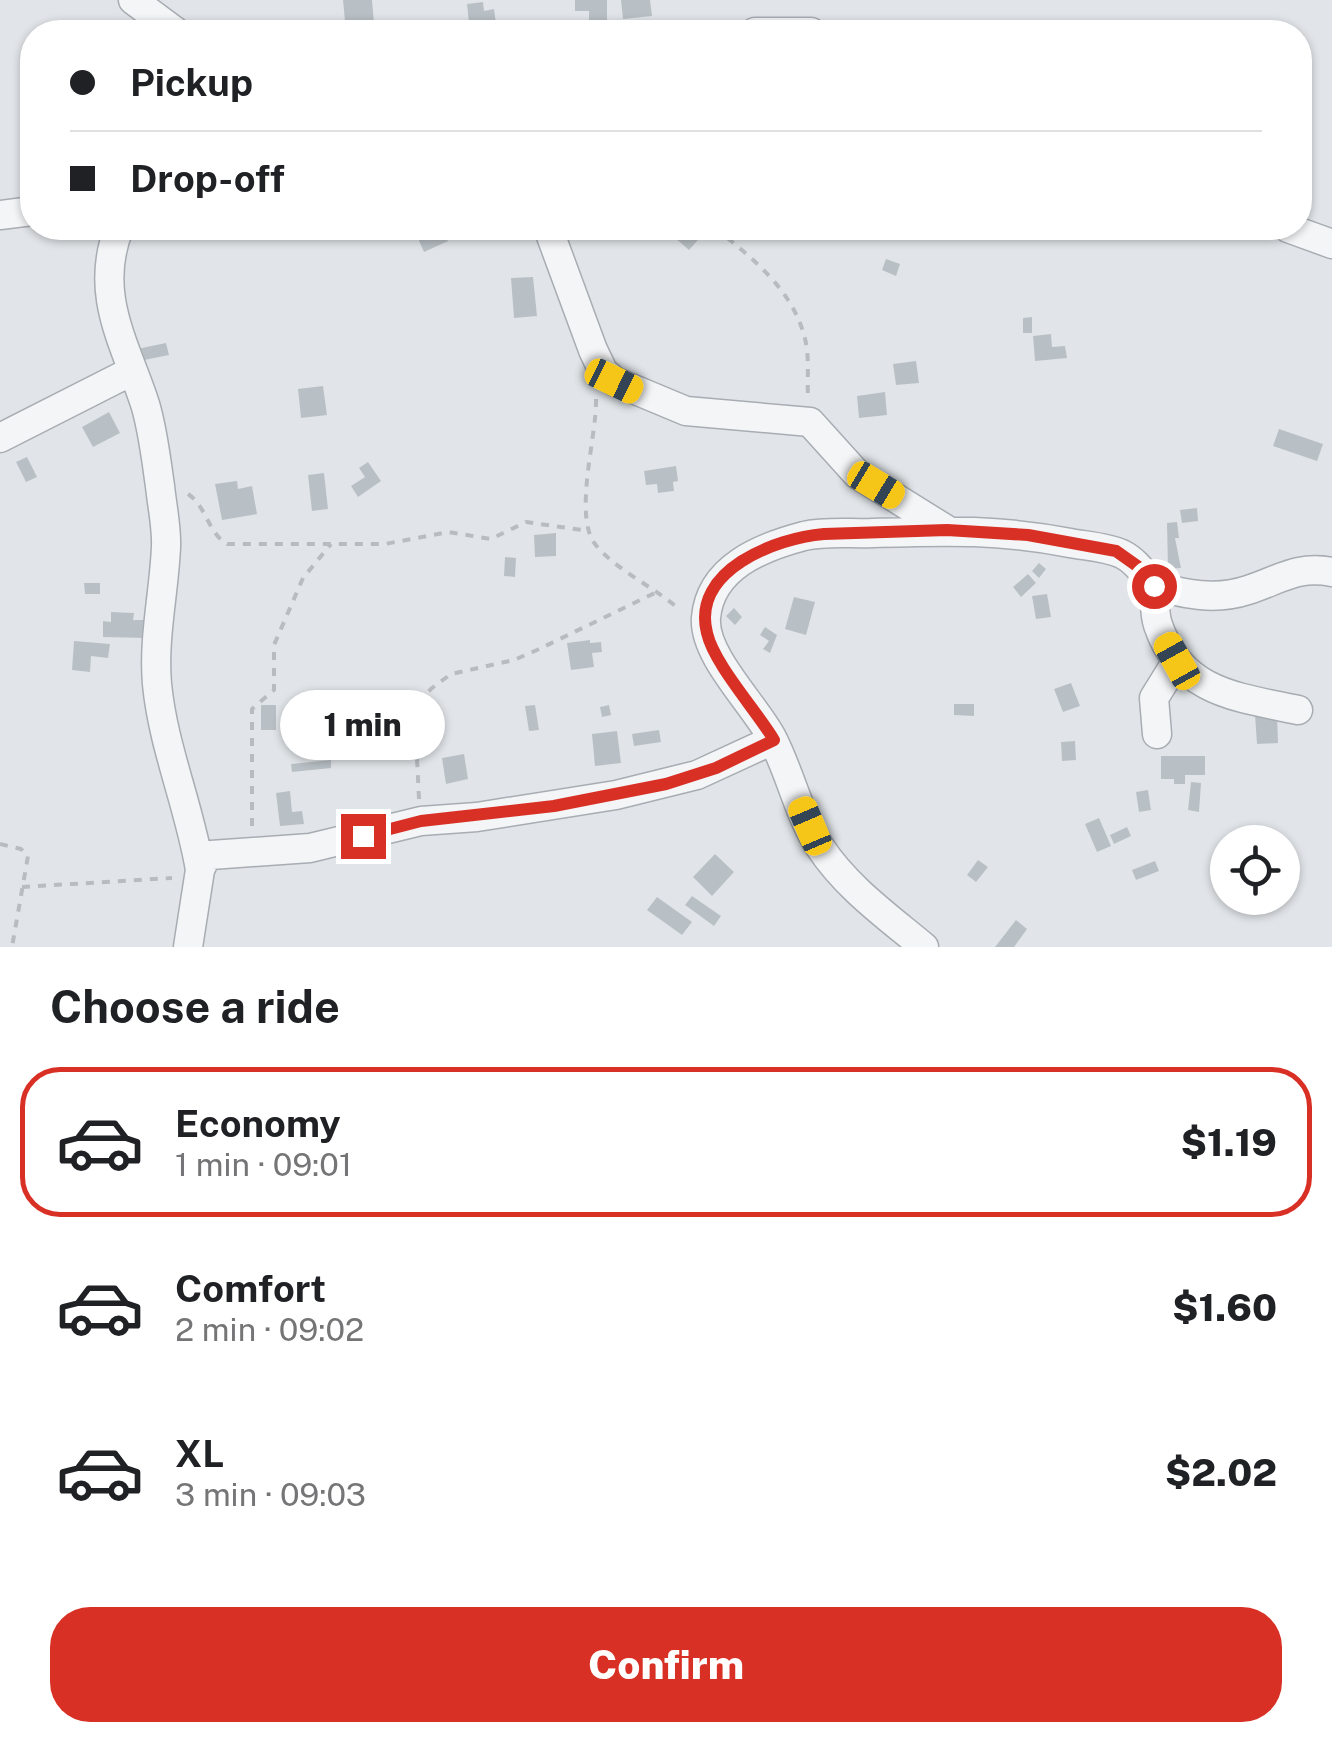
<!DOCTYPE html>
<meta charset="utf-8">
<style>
body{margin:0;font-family:"Public Sans",sans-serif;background:#f6f6f6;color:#202124;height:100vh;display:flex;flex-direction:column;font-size:38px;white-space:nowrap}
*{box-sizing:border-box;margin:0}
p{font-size:32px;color:#757577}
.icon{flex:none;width:55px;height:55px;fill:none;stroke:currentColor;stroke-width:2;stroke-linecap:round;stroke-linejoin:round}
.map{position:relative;height:947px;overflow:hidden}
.drawer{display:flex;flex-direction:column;background:#fff;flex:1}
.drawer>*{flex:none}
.hud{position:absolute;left:20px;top:20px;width:1292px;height:220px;border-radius:40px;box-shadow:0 2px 8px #0004;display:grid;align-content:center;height:220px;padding:0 50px;background:#fff}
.fabs{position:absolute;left:1210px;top:825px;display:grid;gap:20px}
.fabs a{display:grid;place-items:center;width:90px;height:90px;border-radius:50%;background:#fff;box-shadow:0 2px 8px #0004;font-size:50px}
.end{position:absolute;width:45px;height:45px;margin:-22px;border:12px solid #d93025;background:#fff;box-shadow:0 0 0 5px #fff}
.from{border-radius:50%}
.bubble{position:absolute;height:70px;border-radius:35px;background:#fff;box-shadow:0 2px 8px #0004;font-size:32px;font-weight:800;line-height:70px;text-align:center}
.car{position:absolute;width:30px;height:60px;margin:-30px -15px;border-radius:12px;box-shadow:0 0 8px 2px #0007;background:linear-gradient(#f5c518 24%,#345 0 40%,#f5c518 0 76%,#345 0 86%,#f5c518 0)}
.hud b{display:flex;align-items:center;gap:35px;height:95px;font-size:38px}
.hud b+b{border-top:2px solid #e0e0e0}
.hud i{width:25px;height:25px;background:#202124}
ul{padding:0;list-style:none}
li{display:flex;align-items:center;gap:30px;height:150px;margin:0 20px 15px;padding:0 30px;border:5px solid transparent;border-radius:40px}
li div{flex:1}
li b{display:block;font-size:38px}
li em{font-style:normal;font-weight:800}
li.selected{border-color:#d93025}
li>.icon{width:90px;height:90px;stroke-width:1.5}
h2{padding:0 50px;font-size:45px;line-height:120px}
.primary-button{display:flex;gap:20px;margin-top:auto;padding:20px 50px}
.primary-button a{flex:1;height:115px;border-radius:40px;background:#d93025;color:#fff;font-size:40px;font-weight:800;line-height:115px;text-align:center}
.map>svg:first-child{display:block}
.building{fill:#b9c0c5}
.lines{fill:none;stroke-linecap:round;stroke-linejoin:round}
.street-casing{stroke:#a7adb3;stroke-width:31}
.path{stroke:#b8bcc0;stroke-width:4;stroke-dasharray:8 8;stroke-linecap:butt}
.street{stroke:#f4f5f7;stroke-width:28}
.route{stroke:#d93025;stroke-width:12}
</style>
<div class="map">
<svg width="1332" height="947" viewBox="0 0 1332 947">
<rect width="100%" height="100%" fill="#e1e5e9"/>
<path class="building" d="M343 0H372L374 24 353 26V20L345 21Z
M575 0H607V32H589V11H575Z
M621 0H650L652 16 623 19Z
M483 2 484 11 494 9 497 31 470 32 467 4Z
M437 228H443L448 241 424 252 417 236Z
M682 228H700L705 232 689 250 674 237Z
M1048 228H1061L1055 240 1044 235Z
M886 259 900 264 896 276 882 270Z
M533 277 537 316 514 318 511 278Z
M1032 317V333H1023V318Z
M1051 334 1052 347 1065 346 1067 358 1035 361 1033 336Z
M166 343 169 355 139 361 137 349Z
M916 361 919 383 896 385 893 364Z
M323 386 327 415 301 418 298 389Z
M885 392 887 415 859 418 857 396Z
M109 412 120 433 93 447 82 427Z
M1279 429 1323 444 1317 461 1273 446Z
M27 457 37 477 26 482 16 462Z
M368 462 381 481 358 497 351 486 365 477 359 468Z
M676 466 678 481 673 482 674 491 658 493 657 484 646 485 644 471Z
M324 473 328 509 312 511 308 475Z
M237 481 238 489 252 486 257 514 222 520 215 484Z
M1197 508 1198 521 1182 523 1180 510Z
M1177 522 1179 538H1175L1181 568 1168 569 1167 523Z
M556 533V556L535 557 534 535Z
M505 557 516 558 515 577 504 576Z
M1039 563 1046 569 1039 578 1032 571Z
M1028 574 1036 583 1021 597 1013 587Z
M84 583H100V594H85Z
M1047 594 1051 617 1036 619 1032 596Z
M794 597 815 602 806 635 785 629Z
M734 608 742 617 735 625 726 616Z
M111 612 134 613 133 620H147L146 638 103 637V621L111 622Z
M765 627 777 635 770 653 763 649 769 641 760 635Z
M590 640V643L601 642 602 652 592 653 594 667 571 670 567 643Z
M74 641 110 644 108 658 91 656 90 672 72 670Z
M1071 683 1080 706 1063 712 1054 689Z
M954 704H974V716L954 715Z
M261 705H276V730H261Z
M535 705 539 730 529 731 525 706Z
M609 705 611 715 602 717 600 707Z
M1277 714 1278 743 1257 744 1255 715Z
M659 730 661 742 634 746 632 734Z
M617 731 621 763 595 766 592 734Z
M1075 741 1076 760 1062 761 1061 742Z
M464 754 468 779 446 784 442 758Z
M1161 756H1205V775H1185V784H1174V779H1161Z
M331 760V768L292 772 291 764Z
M1191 782 1201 783 1199 812 1188 810Z
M1148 790 1151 810 1139 812 1136 792Z
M290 791 292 812 302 811 304 824 280 826 276 793Z
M1099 818 1111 846 1097 852 1085 824Z
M1127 827 1131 836 1114 844 1110 835Z
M715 854 734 872 712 896 693 877Z
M978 860 988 867 976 882 967 875Z
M1155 861 1159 871 1136 880 1132 870Z
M692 896 721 916 714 926 685 905Z
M657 897 692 922 682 935 647 910Z
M1016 920 1027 929 1014 947H995Z"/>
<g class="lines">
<g class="street-casing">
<path id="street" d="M133 0 176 32
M755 32H811
M0 215 32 211
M119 228C93 294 125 343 145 404 153 430 156 459 160 486 162 506 167 528 166 547 164 593 153 638 157 684 163 747 190 808 200 870
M548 228 593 350 603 371 614 381 686 411 810 422 857 474 947 530
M1288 228 1332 244
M0 438 132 371
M1154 586C1155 598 1154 614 1158 625 1181 693 1237 697 1298 710
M1157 734 1154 698 1177 661
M188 947 200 870 205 859 211 855 310 848 421 821 477 817 616 795 697 775 773 740
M924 947C888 917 846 887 820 847 798 814 790 771 771 736 753 703 703 655 706 618 710 567 762 547 804 536 826 531 851 534 873 533 945 531 998 529 1070 543 1086 546 1106 547 1122 554 1136 561 1144 574 1154 586 1186 594 1215 601 1248 590 1279 580 1298 565 1332 572"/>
</g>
<path class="path" d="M715 228C751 257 791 288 804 335 810 355 807 376 808 397
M596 399C597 436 573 515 595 544 614 569 656 588 680 610
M188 494C207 507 208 533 227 544H385L448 532 491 539 526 522 589 531
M419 799 415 717 421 699 432 688 451 674 514 660 537 650 659 591
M252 826V709L274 690V645L303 578 331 544
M0 844 21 849 28 856 12 947
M22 887 172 878"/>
<use href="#street" class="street"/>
</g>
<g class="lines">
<path class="route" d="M363 836 421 821 554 806 666 784 716 768 774 740C756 710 714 664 707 633 691 570 776 538 824 534L947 530 1028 535 1116 551 1140 568 1154 586"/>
</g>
</svg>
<div class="fabs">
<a><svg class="icon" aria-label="locate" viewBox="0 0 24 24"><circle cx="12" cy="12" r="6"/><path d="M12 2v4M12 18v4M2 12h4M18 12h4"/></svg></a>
</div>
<i class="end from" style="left:1154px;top:586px"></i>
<i class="end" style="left:363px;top:836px"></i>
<div class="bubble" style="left:280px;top:690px;width:165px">1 min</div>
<i class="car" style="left:614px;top:381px;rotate:116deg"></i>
<i class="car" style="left:876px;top:485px;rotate:121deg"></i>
<i class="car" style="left:1177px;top:661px;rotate:331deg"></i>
<i class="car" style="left:810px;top:826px;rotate:337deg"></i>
<div class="hud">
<b><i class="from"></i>Pickup</b>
<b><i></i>Drop-off</b>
</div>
</div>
<section class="drawer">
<h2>Choose a ride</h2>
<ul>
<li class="selected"><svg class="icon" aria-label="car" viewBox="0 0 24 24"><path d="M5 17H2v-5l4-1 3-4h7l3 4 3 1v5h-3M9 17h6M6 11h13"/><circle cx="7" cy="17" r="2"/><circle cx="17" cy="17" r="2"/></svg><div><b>Economy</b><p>1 min · 09:01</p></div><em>$1.19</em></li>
<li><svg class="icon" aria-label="car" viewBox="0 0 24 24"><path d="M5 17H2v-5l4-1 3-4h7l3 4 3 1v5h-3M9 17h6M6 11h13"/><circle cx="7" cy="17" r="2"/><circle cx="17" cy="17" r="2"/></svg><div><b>Comfort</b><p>2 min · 09:02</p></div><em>$1.60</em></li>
<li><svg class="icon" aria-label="car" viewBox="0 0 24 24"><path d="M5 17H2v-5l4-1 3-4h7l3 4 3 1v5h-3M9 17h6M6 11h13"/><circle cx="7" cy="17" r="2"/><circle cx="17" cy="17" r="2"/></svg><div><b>XL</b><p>3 min · 09:03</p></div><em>$2.02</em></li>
</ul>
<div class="primary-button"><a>Confirm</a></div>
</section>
